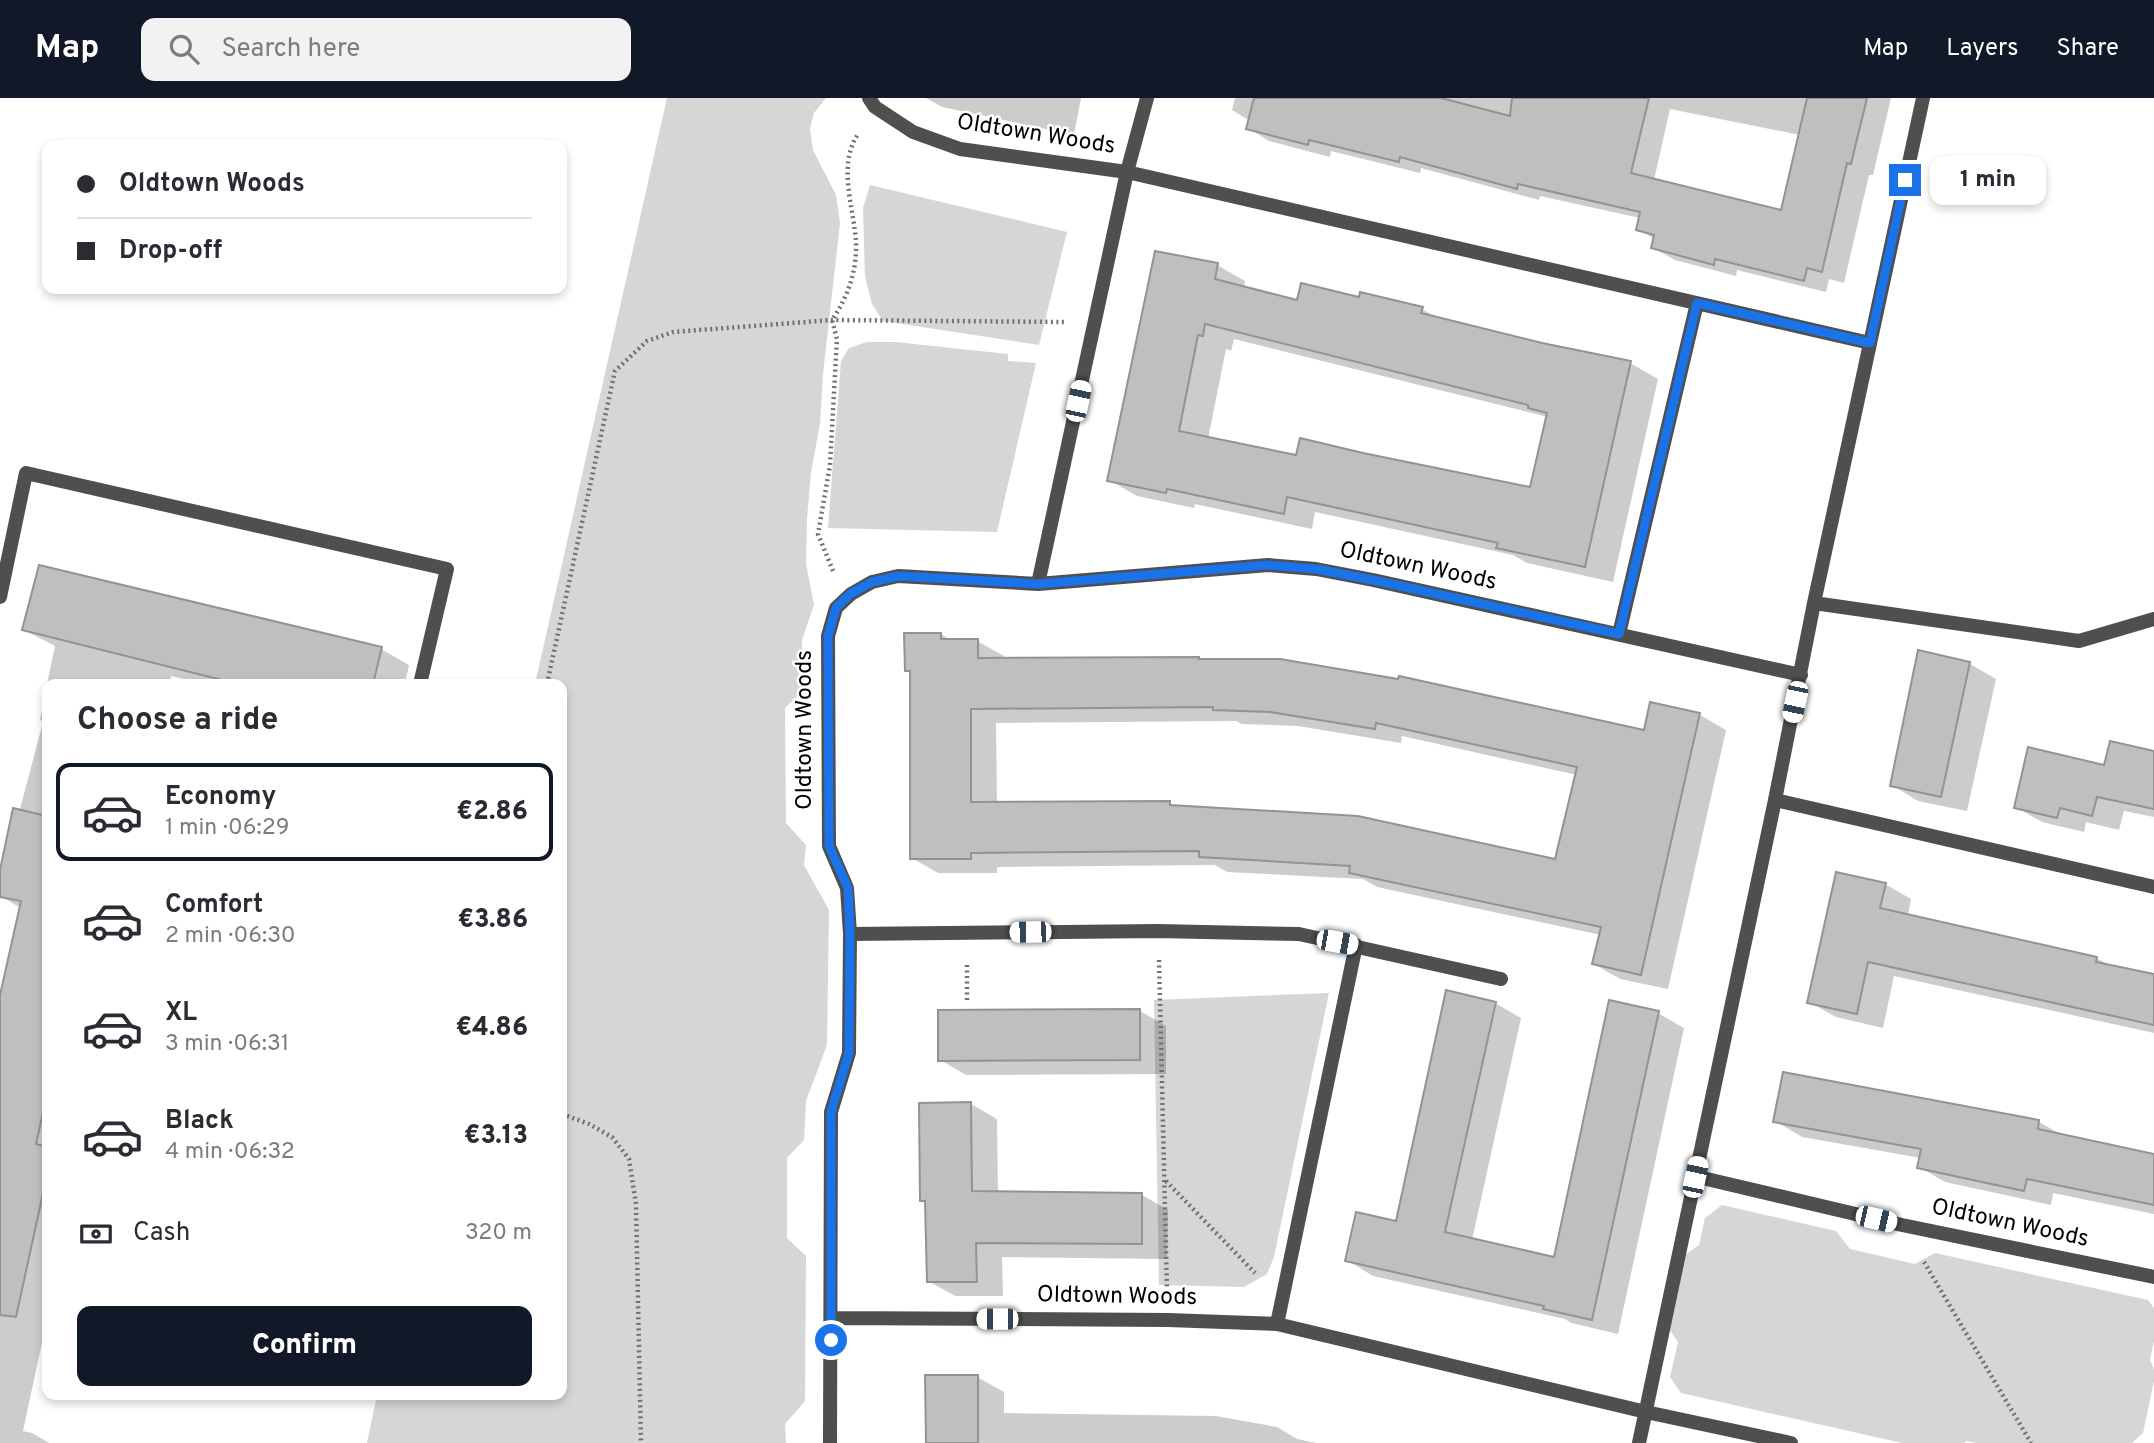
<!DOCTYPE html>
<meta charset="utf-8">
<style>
body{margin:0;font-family:Overpass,sans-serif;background:#f2f2f3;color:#2b2b33;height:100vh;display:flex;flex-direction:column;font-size:26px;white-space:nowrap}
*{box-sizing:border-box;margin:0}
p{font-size:23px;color:#7c7c81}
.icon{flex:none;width:38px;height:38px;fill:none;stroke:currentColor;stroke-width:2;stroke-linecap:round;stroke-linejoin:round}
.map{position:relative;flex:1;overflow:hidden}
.sheet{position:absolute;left:42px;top:581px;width:525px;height:721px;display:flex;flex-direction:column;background:#fff;border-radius:14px;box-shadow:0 4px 10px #0003}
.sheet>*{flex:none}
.hud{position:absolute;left:42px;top:42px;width:525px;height:154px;border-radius:14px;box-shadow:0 4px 10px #0003;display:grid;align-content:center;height:154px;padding:0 35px;background:#fff}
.end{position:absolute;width:32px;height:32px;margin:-16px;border:9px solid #1a73e8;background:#fff;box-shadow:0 0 0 4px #fff}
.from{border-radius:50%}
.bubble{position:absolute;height:49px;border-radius:14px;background:#fff;box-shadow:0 4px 10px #0003;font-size:23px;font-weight:800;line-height:49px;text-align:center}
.car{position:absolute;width:21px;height:42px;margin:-21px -10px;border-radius:9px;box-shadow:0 0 5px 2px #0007;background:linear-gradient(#fff 24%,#345 0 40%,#fff 0 76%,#345 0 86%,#fff 0)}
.hud b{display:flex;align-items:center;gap:24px;height:66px;font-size:26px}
.hud b+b{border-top:2px solid #e1e1e2}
.hud i{width:18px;height:18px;background:#2b2b33}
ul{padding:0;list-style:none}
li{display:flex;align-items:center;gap:21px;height:98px;margin:0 14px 10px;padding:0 21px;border:4px solid transparent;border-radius:14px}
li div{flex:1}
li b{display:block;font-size:26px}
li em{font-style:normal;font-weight:800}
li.on{border-color:#111827}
li>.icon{width:63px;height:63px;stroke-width:1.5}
h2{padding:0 35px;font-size:32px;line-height:84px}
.pay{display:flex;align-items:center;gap:18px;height:77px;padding:0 35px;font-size:26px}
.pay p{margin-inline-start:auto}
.action{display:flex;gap:14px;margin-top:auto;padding:14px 35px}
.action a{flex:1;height:80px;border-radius:14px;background:#111827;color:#fff;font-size:28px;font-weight:800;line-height:80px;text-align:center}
header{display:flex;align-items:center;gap:42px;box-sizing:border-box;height:98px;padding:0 35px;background:#111827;color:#fff}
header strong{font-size:33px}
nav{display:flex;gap:38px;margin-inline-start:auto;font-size:24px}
.search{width:490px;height:63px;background:#f2f2f3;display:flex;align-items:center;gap:18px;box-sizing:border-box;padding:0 24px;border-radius:14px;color:#7c7c81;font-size:26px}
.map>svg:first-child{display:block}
.green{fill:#d6d6d6}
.shadow{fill:#0003;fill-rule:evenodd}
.building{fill:#bfbfbf;stroke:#939393;stroke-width:2;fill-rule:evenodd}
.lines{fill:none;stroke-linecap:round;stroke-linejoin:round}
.path{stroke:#717171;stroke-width:4.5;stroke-dasharray:2 3.5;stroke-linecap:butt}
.street{stroke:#4f4f4f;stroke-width:14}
.route{stroke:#1a73e8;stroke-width:9}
.labels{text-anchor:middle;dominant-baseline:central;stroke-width:5;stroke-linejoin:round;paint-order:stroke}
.street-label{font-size:23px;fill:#000;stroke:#fff}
</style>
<header>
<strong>Map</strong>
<div class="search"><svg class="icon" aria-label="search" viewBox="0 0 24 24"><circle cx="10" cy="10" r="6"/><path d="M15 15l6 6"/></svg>Search here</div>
<nav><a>Map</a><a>Layers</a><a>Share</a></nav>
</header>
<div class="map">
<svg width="2154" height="1345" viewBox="0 0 2154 1345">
<rect width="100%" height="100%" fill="#fff"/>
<path class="green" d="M667 0H826L814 15 810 31 813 52 836 97 840 125 823 276 820 326 811 374 807 421 806 465 814 507 802 542 803 593 785 610 786 725 806 747 804 767 829 812 827 947 806 1003 804 1042 787 1060V1140L806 1158 805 1303 785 1326 786 1345H367L377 1297H562V586H535Z
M870 87 1067 134 1039 247 883 223 872 206 865 179 863 110Z
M867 244H895L1008 256V263L1036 265 997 434 828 430 841 263 849 250Z
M1329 895 1274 1159 1267 1176 1244 1189 1159 1187 1154 902Z
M1722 1107 1836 1133 1850 1151 1915 1166 1935 1155 2148 1202 2154 1210V1243L2150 1262 2154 1271V1283L2143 1335 2132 1345H1976L1967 1343 1964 1345H1902L1681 1295 1670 1279 1678 1244 1665 1225 1679 1161 1699 1147 1705 1120Z"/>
<path class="shadow" d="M926 0H1081L1074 37 942 9Z
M1235 0H1891L1873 77H1869L1844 185 1829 181 1826 194 1737 172 1736 178 1675 162 1653 150 1655 141 1638 131 1640 120 1540 98 1539 102 1421 70 1420 75 1331 53 1330 59 1269 43 1248 30 1250 23 1232 12ZM1670 11 1800 37 1782 114 1654 82Z
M1217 167 1245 183 1244 190 1298 204 1360 202 1422 211 1441 222 1630 265 1658 281 1613 484 1527 465 1513 457 1315 414 1312 431 1195 406 1194 410 1137 398 1109 382ZM1234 241 1548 319 1532 391 1297 359 1208 341 1226 251 1231 253Z
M24 532 381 551 409 567 405 586H207L171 578 169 586H47L55 548Z
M941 536 952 543H977L1004 558V562L1199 561 1646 634 1652 606 1700 617 1726 632 1668 891 1620 881 1594 866 1601 837 1377 789 1363 781 1227 774 1215 767 997 769V775H938L912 760 911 575 906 572ZM1237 623 1241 626 1298 628 1401 645 1402 638 1577 677 1556 763 1178 710 1169 705 997 706 996 625Z
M1919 555 1970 566 1996 581 1967 713 1918 703 1892 687Z
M47 586V1221L23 1333 32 1335 49 1345H0V904L21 810 0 798V787L43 624 40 622Z
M2154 655V719L2124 713 2119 732 2086 724 2084 734 2042 724 2016 709 2105 669Z
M1885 786 1911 801 1908 818 2096 860 2111 868 2154 878V935L1894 878 1883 930 1836 919 1809 904Z
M1495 905 1521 920 1472 1142 1556 1162 1658 915 1684 930 1618 1236 1571 1225 1565 1221 1373 1178 1347 1162 1397 1125Z
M1140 913 1166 928V976L966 977 940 962Z
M1784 976 2039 1024 2064 1038 2154 1058V1116L2053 1095 2051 1107 1945 1084 1919 1069 1921 1060 1802 1039 1775 1023Z
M971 1006 997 1021 998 1095 1142 1097 1168 1112 1167 1161 1002 1159 1003 1198H955L928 1183 927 1105 921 1102Z
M977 1279 1004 1294V1315L1216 1318 1277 1329 1297 1341 1316 1345H927Z"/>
<path class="building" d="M1254 0H1441L1510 18 1512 0H1649L1631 75 1781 112 1807 0H1867L1851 66 1847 65 1822 174 1807 170 1804 183 1715 161 1714 167 1651 150 1654 137 1636 132 1640 114 1518 86 1517 91 1400 59 1399 64 1309 42 1308 47 1246 31Z
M1155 153 1218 165 1215 181 1297 202 1301 185 1359 199 1360 194 1423 209 1421 215 1542 245 1631 263 1585 469 1496 450 1498 445 1287 399 1284 416 1167 391 1166 395 1107 383ZM1205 226 1528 307V310L1547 315 1530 389 1363 355 1300 340 1296 357 1179 333 1198 237 1203 238Z
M39 467 382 549 373 586H238L22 532Z
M904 535H941V541H978V560L1199 559V561H1280L1398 581 1399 578 1644 632 1650 604 1700 615 1641 877 1592 866 1601 829 1349 775 1350 768 1199 759V753L971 755V761H910V573H905ZM1213 609V612L1270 614 1375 631 1376 625 1577 669 1555 761 1358 718 1170 707V703L971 704V611Z
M1918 552 1970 564 1941 699 1890 688Z
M2110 643 2154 653V711L2097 699 2092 718 2060 710 2057 720 2014 710 2028 649 2104 667Z
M13 710 47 718V997L36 1046 47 1049V1077L16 1219 0 1217V897L21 803 0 799V772Z
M1836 774 1886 785 1880 810 2097 859 2096 864 2154 876V927L1868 864 1857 916 1807 905Z
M1446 892 1496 904 1445 1134 1554 1159 1609 902 1659 913 1592 1222 1543 1211 1544 1208 1345 1163 1356 1114 1396 1123Z
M1140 911V962L938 963V912Z
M1783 974 2039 1022 2038 1031 2154 1056V1107L2027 1081 2024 1093 1917 1070 1921 1051 1773 1024Z
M971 1004 972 1093 1142 1095V1146L976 1145 977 1184H927L925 1103H920L919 1005Z
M925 1277H978V1345H926Z"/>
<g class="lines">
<path class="path" d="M833 473 818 436 830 367 837 241 832 222C848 199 857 173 856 144 854 110 837 68 858 36
M547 586 615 273 647 243 673 234 832 222 1064 224
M1159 862 1167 1193
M967 902V865
M562 1016 589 1026 612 1039 629 1061 636 1106 641 1345
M1166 1083 1255 1175
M1924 1164 2031 1345"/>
<path class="street" d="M869 0 875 9 913 34 960 51 1127 74 1870 245
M1038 486 1127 74 1147 0
M0 499 26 375 447 471 420 586
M1814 505 2079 543 2154 521
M1619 536 1697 205
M1775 702 2154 789
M850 836 1158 833 1299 836 1501 881
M1694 1078 1902 1127 2154 1179
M831 1220 1168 1222 1277 1226 1646 1314 1791 1345
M1277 1226 1356 847
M830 1345 831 1014 849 955 850 836 847 790 829 748 828 538 836 510 851 496 872 484 898 478 1038 486 1268 467 1316 471 1373 482 1801 577
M1639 1345 1775 702 1814 505 1923 0"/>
</g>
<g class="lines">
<path class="route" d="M831 1242V1014L849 955 850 836 848 790 829 748 828 538 836 510 850 496 872 484 898 478 1038 486 1268 467 1316 471 1373 482 1619 536 1697 205 1870 245 1905 82"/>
</g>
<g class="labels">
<g class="street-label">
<text transform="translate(1036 37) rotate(9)">Oldtown Woods</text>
<text transform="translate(1418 469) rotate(12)">Oldtown Woods</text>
<text transform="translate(805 632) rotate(-90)">Oldtown Woods</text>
<text transform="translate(2010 1126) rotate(12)">Oldtown Woods</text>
<text transform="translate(1117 1199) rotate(1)">Oldtown Woods</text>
</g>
</g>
</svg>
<i class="end from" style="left:831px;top:1242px"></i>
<i class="end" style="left:1905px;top:82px"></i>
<div class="bubble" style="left:1930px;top:58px;width:116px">1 min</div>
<i class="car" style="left:1078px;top:303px;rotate:12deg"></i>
<i class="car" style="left:1795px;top:604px;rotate:192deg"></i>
<i class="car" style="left:1030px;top:834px;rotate:269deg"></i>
<i class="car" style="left:1337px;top:844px;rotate:100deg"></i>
<i class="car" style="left:1695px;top:1079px;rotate:12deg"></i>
<i class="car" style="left:1876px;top:1121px;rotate:103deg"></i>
<i class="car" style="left:997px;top:1221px;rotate:270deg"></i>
<div class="hud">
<b><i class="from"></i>Oldtown Woods</b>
<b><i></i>Drop-off</b>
</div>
<section class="sheet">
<h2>Choose a ride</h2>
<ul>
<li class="on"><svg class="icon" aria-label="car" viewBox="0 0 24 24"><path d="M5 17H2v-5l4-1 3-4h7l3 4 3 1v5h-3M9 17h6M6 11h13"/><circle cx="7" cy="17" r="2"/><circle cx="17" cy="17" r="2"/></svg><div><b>Economy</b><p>1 min · 06:29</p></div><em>€2.86</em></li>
<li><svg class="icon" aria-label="car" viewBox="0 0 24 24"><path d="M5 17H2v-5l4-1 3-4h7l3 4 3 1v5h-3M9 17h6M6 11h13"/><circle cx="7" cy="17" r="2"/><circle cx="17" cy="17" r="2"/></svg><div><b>Comfort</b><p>2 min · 06:30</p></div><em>€3.86</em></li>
<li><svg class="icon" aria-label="car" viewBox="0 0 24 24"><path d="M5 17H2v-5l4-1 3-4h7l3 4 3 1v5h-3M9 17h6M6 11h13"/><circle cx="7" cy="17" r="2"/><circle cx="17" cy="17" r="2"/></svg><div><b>XL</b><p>3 min · 06:31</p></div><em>€4.86</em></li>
<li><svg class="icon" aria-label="car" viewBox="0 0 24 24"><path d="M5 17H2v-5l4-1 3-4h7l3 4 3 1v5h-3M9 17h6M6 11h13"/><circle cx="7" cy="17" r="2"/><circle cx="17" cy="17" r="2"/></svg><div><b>Black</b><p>4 min · 06:32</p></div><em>€3.13</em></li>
</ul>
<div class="pay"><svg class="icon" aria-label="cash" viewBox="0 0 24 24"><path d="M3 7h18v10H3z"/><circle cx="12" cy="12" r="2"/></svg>Cash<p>320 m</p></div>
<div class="action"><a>Confirm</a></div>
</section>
</div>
